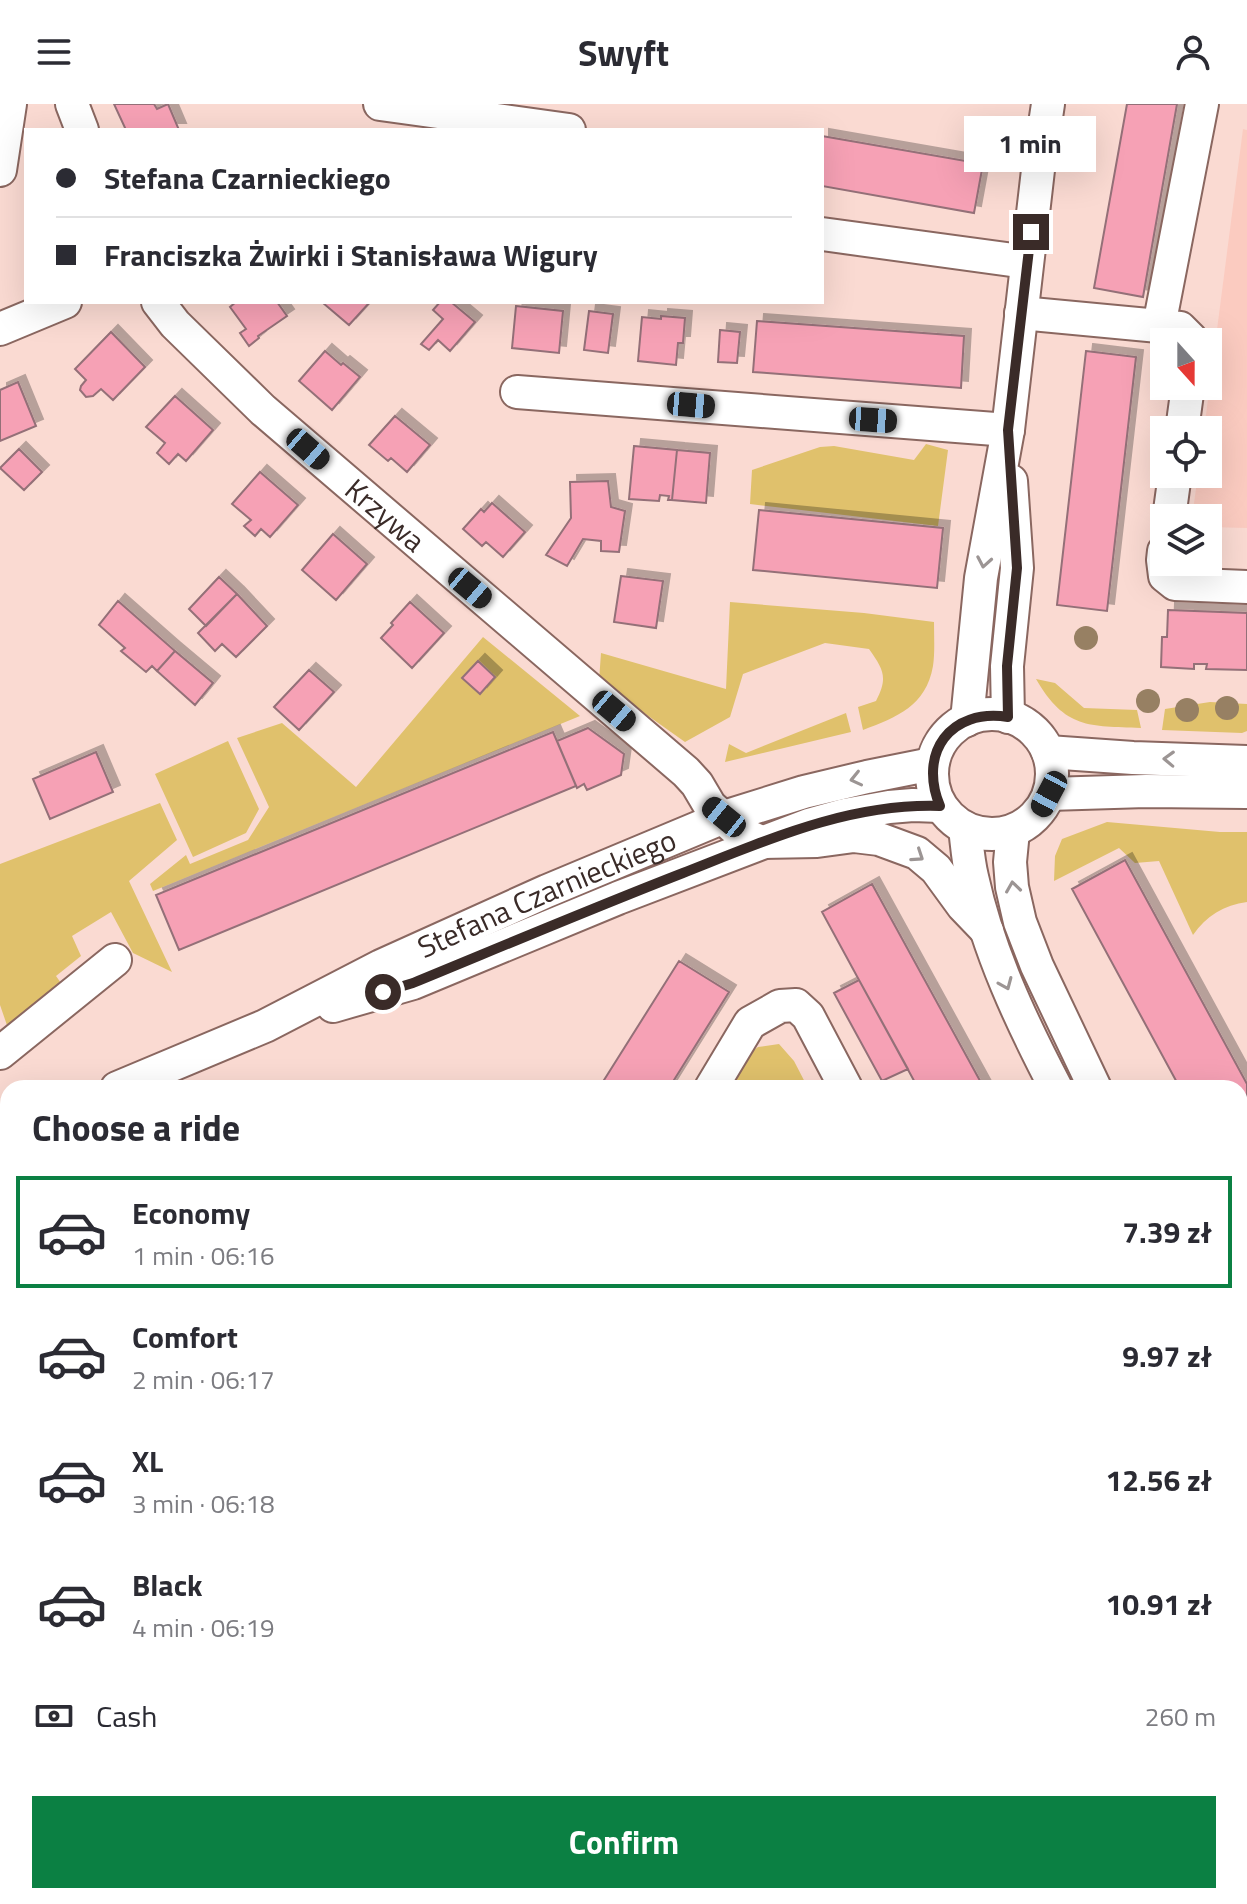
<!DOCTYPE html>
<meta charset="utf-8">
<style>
body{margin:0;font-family:"Titillium Web",sans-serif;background:#f7f7f7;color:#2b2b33;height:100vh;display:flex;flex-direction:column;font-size:30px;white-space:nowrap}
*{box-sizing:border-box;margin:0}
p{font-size:26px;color:#7c7c81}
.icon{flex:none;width:44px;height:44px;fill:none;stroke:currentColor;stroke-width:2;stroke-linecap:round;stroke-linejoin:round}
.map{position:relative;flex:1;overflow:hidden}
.sheet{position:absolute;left:0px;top:976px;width:1248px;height:824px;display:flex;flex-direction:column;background:#fff;border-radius:24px 24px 0 0;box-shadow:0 8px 32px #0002}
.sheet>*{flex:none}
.banner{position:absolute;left:24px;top:24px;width:800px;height:176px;border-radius:0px;box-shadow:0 8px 32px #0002;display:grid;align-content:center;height:176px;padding:0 32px;background:#fff}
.needle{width:52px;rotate:159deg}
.fabs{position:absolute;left:1150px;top:224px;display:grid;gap:16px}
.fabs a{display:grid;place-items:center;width:72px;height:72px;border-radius:0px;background:#fff;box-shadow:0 8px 32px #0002;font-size:40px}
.end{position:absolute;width:36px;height:36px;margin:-18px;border:10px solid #3a2b28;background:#fff;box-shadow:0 0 0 4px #fff}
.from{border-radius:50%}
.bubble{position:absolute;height:56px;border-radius:0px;background:#fff;box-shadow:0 8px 32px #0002;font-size:26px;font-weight:700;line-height:56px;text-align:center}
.car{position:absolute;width:24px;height:48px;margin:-24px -12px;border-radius:10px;box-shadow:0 0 6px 2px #0007;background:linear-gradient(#222 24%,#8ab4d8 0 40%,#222 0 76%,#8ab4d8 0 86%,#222 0)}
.banner b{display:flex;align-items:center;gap:28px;height:76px;font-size:30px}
.banner b+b{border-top:2px solid #e1e1e2}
.banner i{width:20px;height:20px;background:#2b2b33}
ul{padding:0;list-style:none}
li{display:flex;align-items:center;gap:24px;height:112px;margin:0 16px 12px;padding:0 16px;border:4px solid transparent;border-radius:0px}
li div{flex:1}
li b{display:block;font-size:30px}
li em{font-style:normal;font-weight:700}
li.selected{border-color:#0b8043}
li>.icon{width:72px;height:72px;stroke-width:1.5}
h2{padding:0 32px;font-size:36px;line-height:96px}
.pay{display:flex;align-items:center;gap:20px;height:88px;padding:0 32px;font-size:30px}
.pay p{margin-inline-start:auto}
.button{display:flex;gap:16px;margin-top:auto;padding:16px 32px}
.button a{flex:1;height:92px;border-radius:0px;background:#0b8043;color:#fff;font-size:32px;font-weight:700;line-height:92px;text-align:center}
header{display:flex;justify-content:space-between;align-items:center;height:104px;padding:0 32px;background:#fff;font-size:36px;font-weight:700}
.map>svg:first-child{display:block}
.built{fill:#fbcbc0}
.green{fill:#e0c16c}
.forest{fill:#c09c30}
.building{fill:#f6a1b5;stroke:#947078;stroke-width:2;filter:url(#shadow)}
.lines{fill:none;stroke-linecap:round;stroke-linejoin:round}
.minor-casing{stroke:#8a6760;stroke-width:36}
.minor{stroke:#fff;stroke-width:32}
.tree{fill:#978063}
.oneway{stroke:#9c9594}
.route{stroke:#3a2b28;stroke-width:10}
.labels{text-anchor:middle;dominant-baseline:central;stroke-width:7;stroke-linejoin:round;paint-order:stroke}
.street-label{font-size:30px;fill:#3a2b28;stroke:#fbebe7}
</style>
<header><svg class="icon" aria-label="menu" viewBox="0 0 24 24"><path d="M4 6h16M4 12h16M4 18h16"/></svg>Swyft<svg class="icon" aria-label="person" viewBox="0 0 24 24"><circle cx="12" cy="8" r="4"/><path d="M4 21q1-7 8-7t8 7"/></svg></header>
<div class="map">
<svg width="1247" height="1800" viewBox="0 0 1247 1800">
<defs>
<filter id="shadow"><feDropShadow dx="7" dy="-7" stdDeviation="0" flood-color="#0004"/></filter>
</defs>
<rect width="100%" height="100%" fill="#fadad2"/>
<path class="built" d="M1243 25 1247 26V424L1208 423V414H1192L1198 370H1208V326H1204Z"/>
<path class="green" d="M926 340 948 346 938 422 750 400 752 366 820 343 834 342 914 356Z
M730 498 864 509 934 518C934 533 935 549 933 562 926 602 897 613 863 626L858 603 876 597C888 574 884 566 869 545L825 539 743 570 730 613 685 638 599 577 601 549 726 585Z
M483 533 580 612 153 787 150 780 186 751 190 760 248 736 269 703 237 634 282 619 356 683Z
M1036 575 1055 579 1084 604 1137 606 1141 624C1089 622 1065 625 1036 575Z
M1210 598 1247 600V627L1242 629 1162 626 1165 605Z
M846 609 851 628 725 658 729 640 746 649Z
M228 637 259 705 246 729 193 753 155 670Z
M160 699 177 736 129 777 172 868 133 849 111 808 72 832 81 852 56 872 63 882 9 927 0 901V760Z
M1107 718 1220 728H1247V798C1224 801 1206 812 1193 831L1159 757 1135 759 1119 744 1054 777 1055 752 1062 735Z
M779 940 794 957 808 984H721L738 958 758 943Z
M8 1077V1792H500L488 1800H0V1079Z"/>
<path class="forest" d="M500 1792H670L673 1800H488Z"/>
<path class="building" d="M114 0H154L157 5 168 0 179 26H126Z
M1127 0H1177L1143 193 1094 184Z
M822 32 983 60 974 109 822 82Z
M236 198H277L287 212 258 232 259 234 249 242 240 229 246 225 230 203Z
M324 198H370L349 221 323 199Z
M440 198H451L475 218 450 247 438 236 429 246 421 240 443 215 433 206Z
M516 202 563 207 559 249 512 244Z
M589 207 613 210 608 249 584 246Z
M661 212 685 214 683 239H678L676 261 638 257 642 213 661 215Z
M757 217 964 232 961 284 753 268Z
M720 226 740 228 737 259 718 258Z
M111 228 145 263 113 296 101 285 93 292 86 293 80 286 81 282 86 276 75 265Z
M325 247 341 261 343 259 360 273 332 306 299 277Z
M1086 247 1136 253 1107 507 1057 501Z
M18 278 36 322 0 337V286Z
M175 292 213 326 186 357 178 350 169 360 157 349 165 339 146 323Z
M395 312 430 341 407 368 391 354 388 357 369 341Z
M634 342 677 346 672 396H668L669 392 660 391 659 397 629 395Z
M19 345 42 368 24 386 0 364Z
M677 346 710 349 706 399 672 396Z
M260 368 298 401 270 433 261 425 255 432 244 422 251 416 232 400Z
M608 377 611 403 625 407 619 448 601 447V437L583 435 567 462 546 451 571 414 570 378Z
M492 399 525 428 503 453 486 438 482 442 463 425 481 405 484 408Z
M759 406 943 424 937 484 753 466Z
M333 430 367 460 336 496 302 466Z
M621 472 663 477 656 524 614 518Z
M219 473 237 490 206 522 189 505Z
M237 490 267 522 236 553 222 540 215 547 198 529Z
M118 497 175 547 157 567 152 562 146 568 121 547 125 544 99 521Z
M410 498 444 529 412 564 381 534 393 521 391 519Z
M1168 506 1247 509V566L1206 565 1207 560H1194V565L1161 563 1162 533H1167Z
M175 547 213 579 195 601 157 567Z
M478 557 495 573 480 590 462 574Z
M309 566 334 588 299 626 274 603Z
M588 624 624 650 621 671 587 686 584 680 577 684 557 637Z
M553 628 576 682 179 846 156 791Z
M96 648 113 688 50 715 33 675Z
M1125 756 1247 980V1039L1240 1043V984H1180L1072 785Z
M872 780 984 984H918L859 876 822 808Z
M679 857 729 888 669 984H599Z
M859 876 908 965 882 977 834 889Z
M1240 1458 1247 1471V1595L1240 1582Z
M1240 1582 1247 1595V1653L1240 1640Z
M867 1792H938L933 1800H862Z
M1047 1792H1082L1077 1800H1042Z
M1082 1792H1116L1118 1794 1114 1800H1077Z"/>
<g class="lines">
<g class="minor-casing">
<g id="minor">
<path d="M72 0 82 26"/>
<path d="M380 0 569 26"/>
<path d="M0 66 10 0"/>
<path d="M822 130 1027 158"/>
<path id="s1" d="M158 198 175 220 263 306 686 668 697 680 710 702 739 728 761 738 817 737 854 732 879 735 917 749 936 765 963 802 987 827"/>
<path d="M1021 209 1180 224 1191 235V238"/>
<path d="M1159 222 1202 0"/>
<path d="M0 225 65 198"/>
<path d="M517 288 1008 326"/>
<path d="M1182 326 1188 282"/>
<path d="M1169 414 1175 370"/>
<path d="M1164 447 1163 456 1165 472 1175 480 1247 483"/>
<circle cx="992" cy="670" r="60"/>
<path d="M1008 613 1007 562 1017 464 1011 377"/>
<path d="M967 616 981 474 1008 326 1038 66 1048 0"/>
<path d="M1048 648 1133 654 1247 658"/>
<path d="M1049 690 1146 687 1247 688"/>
<path d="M965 724C967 740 968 757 972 773 988 847 1021 917 1056 984"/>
<path d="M1013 727 1010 758 1012 783 1020 818 1037 862 1095 984"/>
<path d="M333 902 413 879 618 794 809 721 845 711 889 703 913 701 940 702"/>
<path d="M0 949 115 856"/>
<path id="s2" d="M117 984 265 922 381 862 547 787 724 713 804 688 867 673 932 660"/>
<path d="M711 984 750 919 780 902 796 901 808 912 846 984"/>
<path d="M0 1029 8 1026"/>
<path d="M1240 1084 1247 1081"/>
<path d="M1240 1255 1247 1268"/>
<path d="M1240 1316 1247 1326"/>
<path d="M1240 1718 1247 1731"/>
<path d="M1025 1800 1030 1792"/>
</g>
</g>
<use href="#minor" class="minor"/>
</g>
<g class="tree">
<circle cx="1086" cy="534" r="12"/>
<circle cx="1148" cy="597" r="12"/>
<circle cx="1227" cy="604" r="12"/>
<circle cx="1187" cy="606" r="12"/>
</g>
<defs><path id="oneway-chevron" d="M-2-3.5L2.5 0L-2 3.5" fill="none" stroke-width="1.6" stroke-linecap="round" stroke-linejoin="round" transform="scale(2)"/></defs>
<g class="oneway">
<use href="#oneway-chevron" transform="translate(984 458) rotate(100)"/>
<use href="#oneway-chevron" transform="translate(1169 655) rotate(-178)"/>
<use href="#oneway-chevron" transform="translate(856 675) rotate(167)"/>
<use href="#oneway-chevron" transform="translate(918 752) rotate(34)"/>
<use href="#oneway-chevron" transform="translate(1013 783) rotate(-98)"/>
<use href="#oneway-chevron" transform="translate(1006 880) rotate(67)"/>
</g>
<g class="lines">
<path class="route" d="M383 888 413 879C503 842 593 804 683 769 767 736 849 699 940 702 918 649 950 604 1008 613L1007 562 1017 464 1008 326 1031 128"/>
</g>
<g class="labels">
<g class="street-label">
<text stroke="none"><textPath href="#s1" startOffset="312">Krzywa</textPath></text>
<text stroke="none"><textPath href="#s2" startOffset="472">Stefana Czarnieckiego</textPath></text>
</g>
</g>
</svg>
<div class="fabs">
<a><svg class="needle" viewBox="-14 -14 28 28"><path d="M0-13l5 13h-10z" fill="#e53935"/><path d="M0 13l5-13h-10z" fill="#7c7c81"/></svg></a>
<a><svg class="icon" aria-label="locate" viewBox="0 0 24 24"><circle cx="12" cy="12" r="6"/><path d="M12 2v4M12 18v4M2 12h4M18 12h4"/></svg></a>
<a><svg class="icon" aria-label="layers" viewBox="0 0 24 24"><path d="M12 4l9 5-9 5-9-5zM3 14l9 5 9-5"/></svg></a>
</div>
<i class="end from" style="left:383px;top:888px"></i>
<i class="end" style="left:1031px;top:128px"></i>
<div class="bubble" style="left:964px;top:12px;width:132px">1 min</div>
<i class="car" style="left:691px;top:301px;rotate:95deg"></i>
<i class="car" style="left:873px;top:316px;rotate:94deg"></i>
<i class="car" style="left:308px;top:345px;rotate:131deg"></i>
<i class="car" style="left:470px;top:484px;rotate:130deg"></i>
<i class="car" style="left:614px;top:607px;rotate:130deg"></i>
<i class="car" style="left:1049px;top:690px;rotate:208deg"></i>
<i class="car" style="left:724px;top:713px;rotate:309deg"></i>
<div class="banner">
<b><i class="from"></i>Stefana Czarnieckiego</b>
<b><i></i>Franciszka Żwirki i Stanisława Wigury</b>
</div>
<section class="sheet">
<h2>Choose a ride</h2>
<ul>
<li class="selected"><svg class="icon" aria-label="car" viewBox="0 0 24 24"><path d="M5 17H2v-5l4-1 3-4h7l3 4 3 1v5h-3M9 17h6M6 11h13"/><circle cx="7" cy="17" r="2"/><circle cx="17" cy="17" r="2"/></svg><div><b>Economy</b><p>1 min · 06:16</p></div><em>7.39 zł</em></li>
<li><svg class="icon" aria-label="car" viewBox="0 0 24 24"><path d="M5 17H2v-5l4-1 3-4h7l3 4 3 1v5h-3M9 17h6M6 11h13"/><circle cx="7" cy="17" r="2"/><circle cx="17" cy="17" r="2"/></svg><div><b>Comfort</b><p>2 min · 06:17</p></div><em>9.97 zł</em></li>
<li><svg class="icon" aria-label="car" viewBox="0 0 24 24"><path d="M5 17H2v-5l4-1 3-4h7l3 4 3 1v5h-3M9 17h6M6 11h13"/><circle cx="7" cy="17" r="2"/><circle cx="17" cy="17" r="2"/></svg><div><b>XL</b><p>3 min · 06:18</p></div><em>12.56 zł</em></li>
<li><svg class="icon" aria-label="car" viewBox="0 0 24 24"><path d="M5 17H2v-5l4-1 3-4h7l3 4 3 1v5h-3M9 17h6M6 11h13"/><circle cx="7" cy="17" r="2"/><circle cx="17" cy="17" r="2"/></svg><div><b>Black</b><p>4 min · 06:19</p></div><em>10.91 zł</em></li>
</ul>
<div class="pay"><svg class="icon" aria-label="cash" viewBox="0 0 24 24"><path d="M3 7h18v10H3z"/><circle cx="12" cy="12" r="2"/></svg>Cash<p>260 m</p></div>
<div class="button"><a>Confirm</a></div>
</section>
</div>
